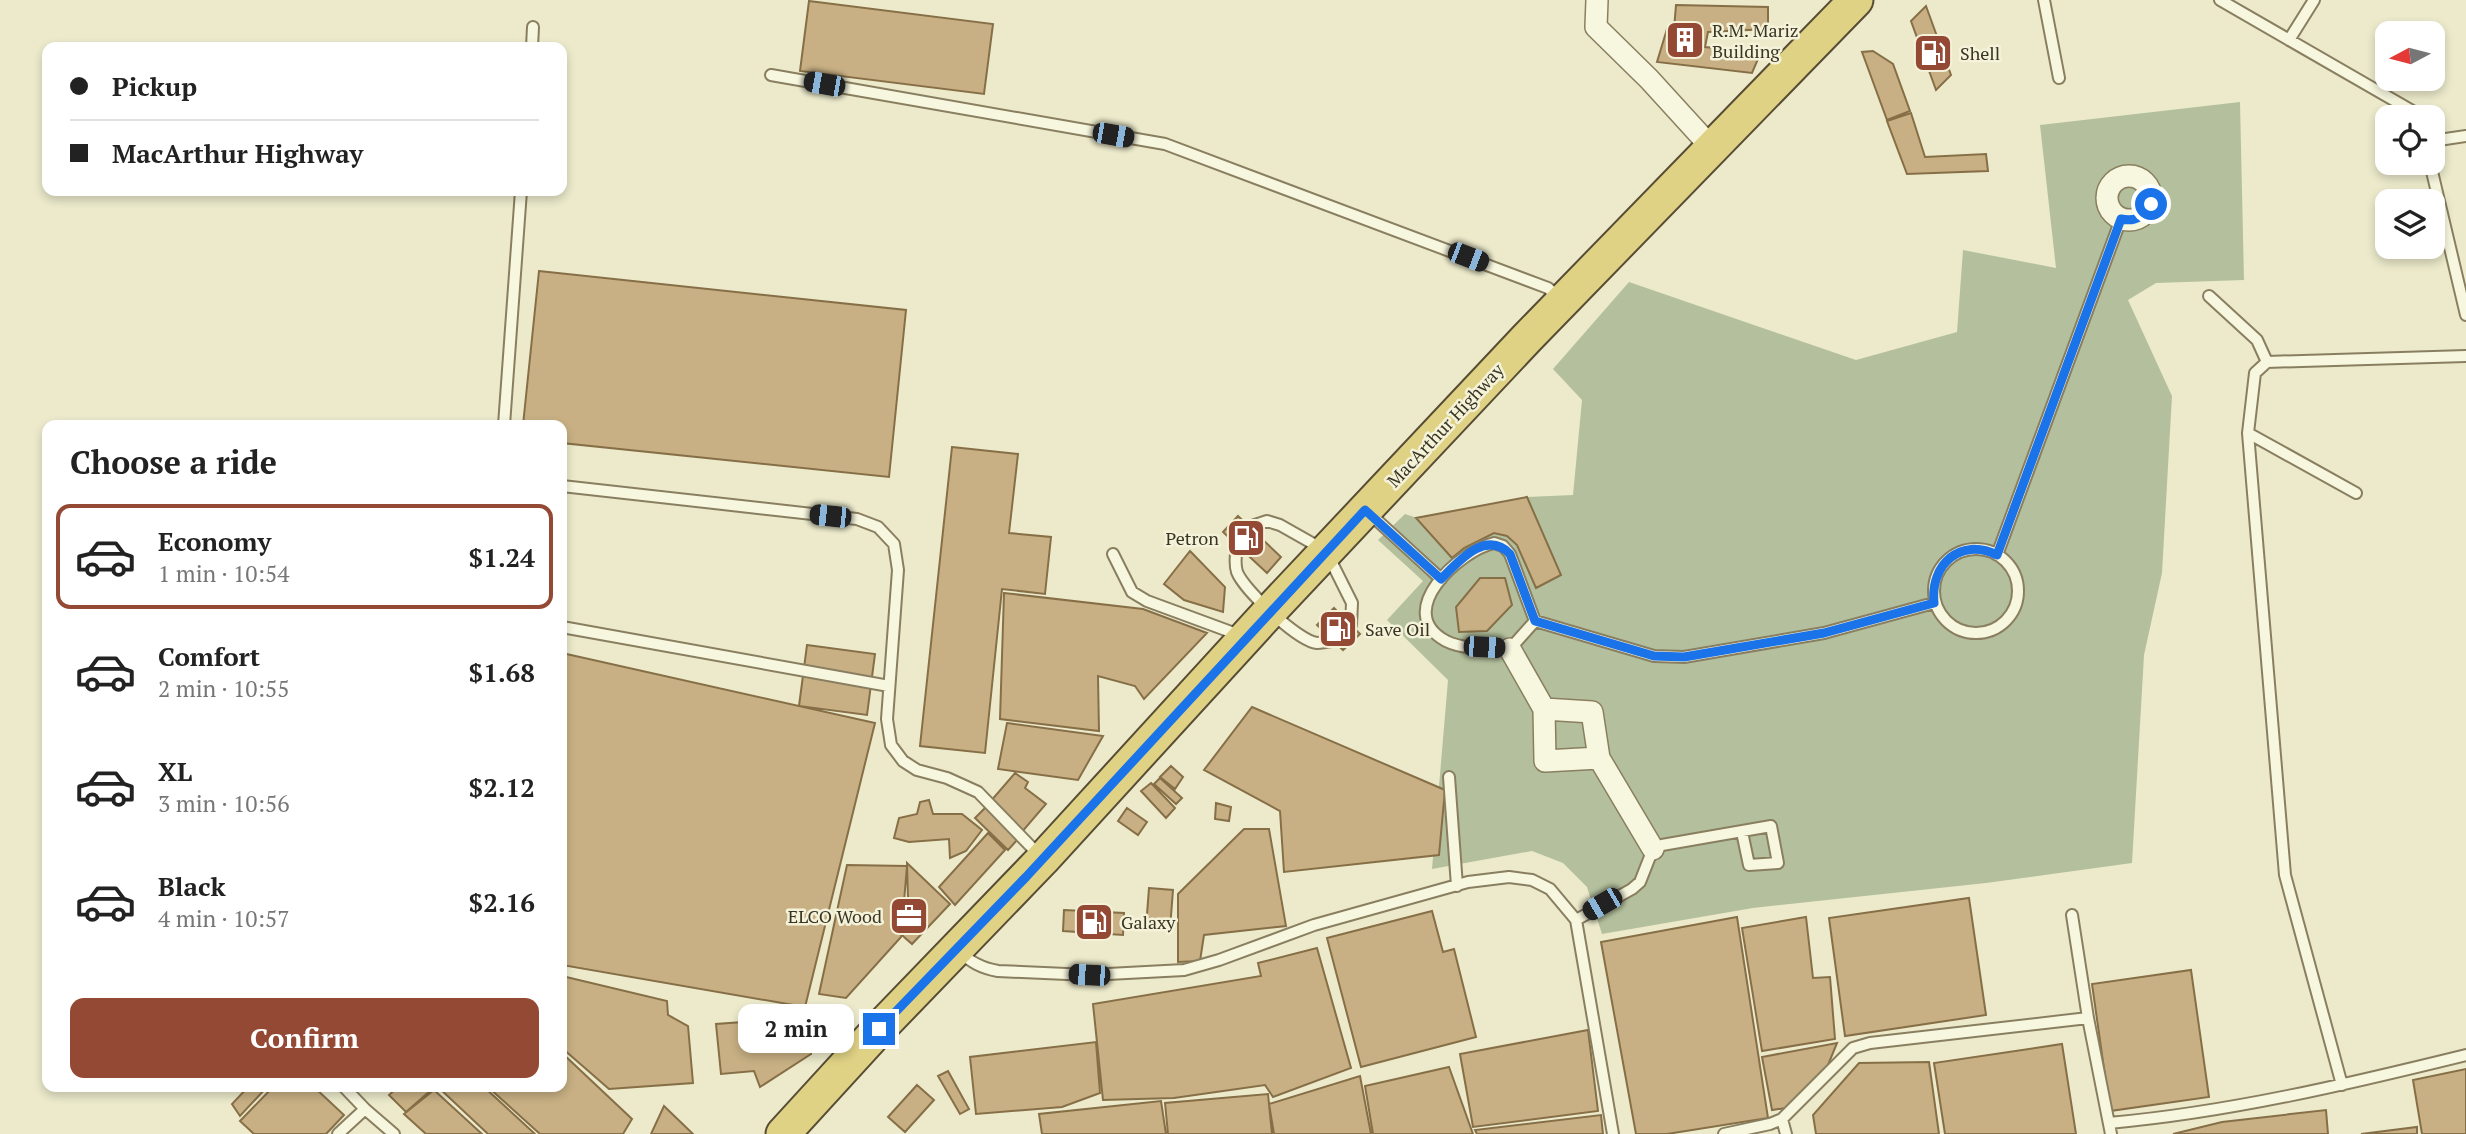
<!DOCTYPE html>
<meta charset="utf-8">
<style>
body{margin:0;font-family:"PT Serif",serif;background:#f6f6f6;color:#222;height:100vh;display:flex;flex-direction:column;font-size:26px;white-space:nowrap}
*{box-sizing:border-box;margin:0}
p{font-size:23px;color:#767676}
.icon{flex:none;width:38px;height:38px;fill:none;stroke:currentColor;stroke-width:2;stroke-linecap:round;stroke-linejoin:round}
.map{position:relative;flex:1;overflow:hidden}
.drawer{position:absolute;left:42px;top:420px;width:525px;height:672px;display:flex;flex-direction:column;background:#fff;border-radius:14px;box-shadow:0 4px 10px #0003}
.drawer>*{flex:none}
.hud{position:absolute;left:42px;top:42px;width:525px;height:154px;border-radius:14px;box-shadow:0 4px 10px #0003;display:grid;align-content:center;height:154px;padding:0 28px;background:#fff}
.needle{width:46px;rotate:263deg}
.tools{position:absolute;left:2375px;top:21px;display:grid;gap:14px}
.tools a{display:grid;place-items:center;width:70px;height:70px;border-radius:14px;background:#fff;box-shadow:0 4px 10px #0003;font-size:35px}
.end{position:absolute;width:32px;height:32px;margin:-16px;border:9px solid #1a73e8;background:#fff;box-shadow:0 0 0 4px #fff}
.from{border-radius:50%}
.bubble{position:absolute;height:49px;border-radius:14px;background:#fff;box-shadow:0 4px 10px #0003;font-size:23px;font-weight:800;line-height:49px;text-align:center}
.car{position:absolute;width:21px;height:42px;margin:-21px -10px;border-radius:9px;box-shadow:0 0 5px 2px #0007;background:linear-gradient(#222 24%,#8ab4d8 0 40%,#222 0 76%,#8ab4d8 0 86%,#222 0)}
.hud b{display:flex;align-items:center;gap:24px;height:66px;font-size:26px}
.hud b+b{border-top:2px solid #e0e0e0}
.hud i{width:18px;height:18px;background:#222}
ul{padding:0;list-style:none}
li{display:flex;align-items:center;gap:21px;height:105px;margin:0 14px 10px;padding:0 14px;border:4px solid transparent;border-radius:14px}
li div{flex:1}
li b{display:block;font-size:26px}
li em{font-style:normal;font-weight:800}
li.current{border-color:#944934}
li>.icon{width:63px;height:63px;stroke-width:1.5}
h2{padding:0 28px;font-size:32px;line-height:84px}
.action{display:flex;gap:14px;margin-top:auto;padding:14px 28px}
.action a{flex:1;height:80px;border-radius:14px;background:#944934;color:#fff;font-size:28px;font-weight:800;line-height:80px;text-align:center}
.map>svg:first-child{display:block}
.cemetery{fill:#b4c09d}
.building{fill:#c8b084;stroke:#866f47;stroke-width:2}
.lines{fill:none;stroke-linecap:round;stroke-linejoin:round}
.service-casing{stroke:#897f60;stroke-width:14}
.minor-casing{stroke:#897f60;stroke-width:24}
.trunk-casing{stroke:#574c34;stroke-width:37}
.service{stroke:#f7f6de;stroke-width:10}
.minor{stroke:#f7f6de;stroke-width:21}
.trunk{stroke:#e0d285;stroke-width:33}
.route{stroke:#1a73e8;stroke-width:9}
.labels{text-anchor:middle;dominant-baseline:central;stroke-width:5;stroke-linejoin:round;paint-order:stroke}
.poi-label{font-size:18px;fill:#3a3422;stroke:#f4f3da;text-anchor:start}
.street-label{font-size:18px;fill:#3a3422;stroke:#f4f3da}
</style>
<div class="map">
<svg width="2466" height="1134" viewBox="0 0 2466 1134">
<rect width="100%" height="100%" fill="#eceacb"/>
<path class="cemetery" d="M2240 102 2244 280 2156 283 2128 300 2172 396 2162 573 2144 655 2132 863 1986 883 1753 908 1602 934 1587 887 1563 863 1532 851 1432 869 1448 680 1387 620 1423 581 1378 540 1405 514 1417 518 1527 497 1573 495 1582 400 1553 369 1629 282 1856 360 1957 332 1963 250 2056 268 2040 125Z"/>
<path class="building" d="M809 1 993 24 984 94 800 71Z
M1676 5 1768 7V29L1708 32 1705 47 1736 50 1735 55 1758 59 1752 73 1657 62 1667 29H1674Z
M1926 6 1951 75 1936 90 1911 21Z
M1873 51 1893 64 1910 111 1887 120 1862 52Z
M1911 113 1925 157 1986 154 1988 171 1907 174 1887 121Z
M539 271 906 310 889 477 562 443V425H523Z
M952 447 1018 454 1009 533 1051 537 1045 594 1002 589 985 753 920 746Z
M1527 497 1561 575 1536 588 1517 545 1507 536 1494 533 1464 548 1452 558 1416 518Z
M1238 516 1281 557 1267 573 1223 532Z
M1190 551 1225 587 1223 612 1184 600 1164 584Z
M1480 578H1505L1512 605 1487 631 1459 632 1456 607Z
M1004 593 1143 609 1207 633 1144 699 1135 686 1098 676 1099 731 1000 719Z
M1334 608 1360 634 1343 650 1317 625Z
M807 645 875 654 867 715 799 706Z
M562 653 875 723 805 1007 562 965Z
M1252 707 1445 790 1439 855 1284 872 1280 811 1204 770Z
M1007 723 1103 736 1078 780 998 769Z
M1171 766 1183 777 1175 789 1160 777Z
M1015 773 1028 782 1025 788 1046 804 1021 833 990 802Z
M1160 778 1182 798 1176 804 1154 784Z
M1151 783 1175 808 1166 818 1141 791Z
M929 800 933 814H962L982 830 966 851 950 858 949 839 909 842 894 838 899 818 917 814 920 802Z
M1216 803 1231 807 1229 821 1215 819Z
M987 806 1019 838 1008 850 975 818Z
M1127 808 1147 822 1138 835 1118 821Z
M1244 829H1269L1286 926 1204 935 1200 961 1178 962V894Z
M988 833 1005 850 955 905 939 887Z
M907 863 950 904 912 944 903 936 908 900Z
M847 865 907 866 901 937 846 998 819 994Z
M1149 888 1173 890 1170 929 1146 927Z
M1969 898 1986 1015 1845 1036 1829 918Z
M1064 910 1124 913 1123 935 1063 931Z
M1432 911 1443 952 1454 949 1476 1037 1361 1067 1327 938Z
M1737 917 1768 1118 1667 1134H1636L1601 942Z
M1806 917 1813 978 1830 977 1835 1039 1762 1051 1742 928Z
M1317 948 1351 1068 1273 1097 1265 1085 1174 1098 1103 1100 1093 1004 1261 976 1258 963Z
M2191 970 2209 1097 2110 1111 2092 984Z
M562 976 667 1001 668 1015 688 1026 693 1083 609 1089 562 1048Z
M811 1017V1054L760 1087 754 1071 721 1074 716 1024Z
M1588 1030 1598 1111 1473 1127 1460 1054Z
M1096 1042 1100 1093 1062 1107 976 1114 970 1057Z
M1837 1043 1826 1070 1786 1108 1772 1110 1762 1057Z
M2062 1044 2076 1134H1945L1934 1063Z
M562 1053 632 1119 623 1134H540L488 1087H562Z
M1929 1062 1939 1134H1816L1813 1115 1859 1063Z
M1449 1067 1473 1134H1373L1365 1086Z
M2466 1069V1134H2422L2413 1080Z
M948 1071 969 1109 960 1114 938 1076Z
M1360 1076 1371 1134H1274L1269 1104Z
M917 1085 934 1100 905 1132 888 1117Z
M248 1087H267L240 1116 232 1104Z
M273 1087H314L344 1115 326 1134H254L240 1121Z
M398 1087H425L431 1090 406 1112 389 1095Z
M438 1087H484L535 1134H488Z
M434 1090 482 1134H426L404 1114Z
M1268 1094 1272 1134H1168L1165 1103Z
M1161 1101 1166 1134H1042L1039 1114Z
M664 1106 693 1134H651Z
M2326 1110 2328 1134H2173L2222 1122Z
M1601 1115 1603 1134H1477L1475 1130Z
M2417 1127V1134H2361Z"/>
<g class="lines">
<g class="service-casing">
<path id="service" d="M2044 0 2059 78
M2220 0 2416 113 2418 117
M2289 40 2314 0
M532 47 533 27
M771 75 1165 144 1548 288 1560 299
M2432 141 2466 136
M2430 163 2466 315
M2209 296 2257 340 2267 362
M504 425 521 191
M2248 433 2356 493
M562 486 857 519 878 527 894 544 898 570 887 719 891 745 903 761 917 770 947 778 978 792 1040 856
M1368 512 1441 579
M1249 527 1267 521 1280 525 1326 551 1352 603 1351 625
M1494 543 1503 546 1510 554 1535 621 1510 649C1489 648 1464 650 1446 641 1392 612 1459 551 1494 543Z
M1237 545C1236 554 1234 563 1237 572 1244 590 1298 641 1317 643 1322 643 1328 641 1333 641
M1934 591a42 42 0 1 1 84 0a42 42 0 1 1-84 0Z
M1113 554 1132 592 1147 601 1242 636
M1997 555 2121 219
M1535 621 1654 656 1684 657 1824 633 1934 603
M562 627 889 686
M1449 777 1457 886
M1576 920 1632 889 1640 882 1653 849 1662 845 1771 826 1778 863 1749 865 1742 832
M958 951C971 962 981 968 998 971L1089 975 1184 970 1219 960 1314 925 1468 882 1509 877 1532 880 1550 889 1576 920 1613 1134
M2088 1018 2111 1134
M2342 1085 2285 875 2248 433 2255 373 2267 362 2466 356
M344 1087 365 1109
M1782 1119 1786 1134
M2109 1123C2231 1112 2348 1084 2466 1055
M338 1134 365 1109 394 1134
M1724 1134 1770 1124 1782 1119 1853 1048 1870 1043 2088 1018 2072 915"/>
</g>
<g class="minor-casing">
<path id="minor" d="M1597 0 1596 27 1649 79 1711 147
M2107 198a22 22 0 1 1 44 0a22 22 0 1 1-44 0Z
M1510 649 1544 709 1545 761 1599 758
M1544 709 1592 712 1599 758 1653 849"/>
</g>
<g class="trunk-casing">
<path id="trunk" d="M783 1134 879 1029 1043 859 1269 612 1527 338 1856 0"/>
</g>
<use href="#service" class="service"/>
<use href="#minor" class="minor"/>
<use href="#trunk" class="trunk"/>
</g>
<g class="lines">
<path class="route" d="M879 1029 1026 877 1365 510 1441 579C1459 561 1486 529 1510 554L1535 621 1654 656 1684 657 1824 633 1934 603C1930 564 1961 537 1997 555L2121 219C2135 222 2144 217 2151 204"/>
</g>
<defs>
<g id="building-square" transform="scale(2.0125)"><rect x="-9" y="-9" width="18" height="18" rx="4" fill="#944934" stroke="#f4f3da"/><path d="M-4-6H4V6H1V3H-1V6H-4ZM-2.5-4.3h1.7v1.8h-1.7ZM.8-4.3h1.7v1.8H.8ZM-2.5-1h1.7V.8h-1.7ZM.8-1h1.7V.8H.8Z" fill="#fff"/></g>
<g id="fuel-square" transform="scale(2.0125)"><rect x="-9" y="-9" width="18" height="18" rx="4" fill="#944934" stroke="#f4f3da"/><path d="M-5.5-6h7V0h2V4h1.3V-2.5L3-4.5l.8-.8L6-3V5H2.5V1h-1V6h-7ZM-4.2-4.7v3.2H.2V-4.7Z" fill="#fff"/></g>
<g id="office-square" transform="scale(2.0125)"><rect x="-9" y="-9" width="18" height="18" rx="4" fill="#944934" stroke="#f4f3da"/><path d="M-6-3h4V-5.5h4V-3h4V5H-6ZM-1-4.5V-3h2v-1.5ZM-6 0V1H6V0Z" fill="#fff"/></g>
</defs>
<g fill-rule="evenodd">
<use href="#building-square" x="1685" y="40"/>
<use href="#fuel-square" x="1933" y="53"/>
<use href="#fuel-square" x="1246" y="538"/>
<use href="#fuel-square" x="1338" y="629"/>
<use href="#office-square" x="909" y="916"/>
<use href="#fuel-square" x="1094" y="922"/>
</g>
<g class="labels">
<g class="poi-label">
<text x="1712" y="30">R.M. Mariz<tspan x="1712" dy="21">Building</tspan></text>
<text x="1960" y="53">Shell</text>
<text x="1219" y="538" text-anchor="end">Petron</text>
<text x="1365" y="629">Save Oil</text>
<text x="882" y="916" text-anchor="end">ELCO Wood</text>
<text x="1121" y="922">Galaxy</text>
</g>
<g class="street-label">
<text transform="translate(1445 425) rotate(-47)">MacArthur Highway</text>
</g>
</g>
</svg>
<div class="tools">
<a><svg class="needle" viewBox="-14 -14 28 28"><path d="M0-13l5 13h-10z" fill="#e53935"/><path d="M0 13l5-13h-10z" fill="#767676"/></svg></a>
<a><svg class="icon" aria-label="locate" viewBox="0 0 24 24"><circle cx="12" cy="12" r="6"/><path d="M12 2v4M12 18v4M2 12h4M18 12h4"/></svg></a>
<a><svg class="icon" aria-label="layers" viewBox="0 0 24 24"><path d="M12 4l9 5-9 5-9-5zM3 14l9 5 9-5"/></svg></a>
</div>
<i class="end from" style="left:2151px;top:204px"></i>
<i class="end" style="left:879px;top:1029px"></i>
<div class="bubble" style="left:738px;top:1004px;width:116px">2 min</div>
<i class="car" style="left:824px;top:84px;rotate:280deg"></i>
<i class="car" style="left:1113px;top:135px;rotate:100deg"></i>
<i class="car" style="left:1468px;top:257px;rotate:111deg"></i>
<i class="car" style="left:830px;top:516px;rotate:276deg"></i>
<i class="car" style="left:1484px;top:647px;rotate:93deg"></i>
<i class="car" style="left:1602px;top:904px;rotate:240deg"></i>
<i class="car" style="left:1089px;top:975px;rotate:273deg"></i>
<div class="hud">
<b><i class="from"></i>Pickup</b>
<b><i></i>MacArthur Highway</b>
</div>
<section class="drawer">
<h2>Choose a ride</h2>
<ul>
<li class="current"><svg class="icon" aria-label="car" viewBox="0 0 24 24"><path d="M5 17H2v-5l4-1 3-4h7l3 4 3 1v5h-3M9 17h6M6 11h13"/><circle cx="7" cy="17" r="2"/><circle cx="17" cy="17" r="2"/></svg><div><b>Economy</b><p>1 min · 10:54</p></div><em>$1.24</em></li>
<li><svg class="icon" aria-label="car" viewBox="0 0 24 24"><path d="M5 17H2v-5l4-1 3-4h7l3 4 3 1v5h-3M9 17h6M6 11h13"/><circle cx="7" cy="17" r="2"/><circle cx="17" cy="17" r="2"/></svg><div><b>Comfort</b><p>2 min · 10:55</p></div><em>$1.68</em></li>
<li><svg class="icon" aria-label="car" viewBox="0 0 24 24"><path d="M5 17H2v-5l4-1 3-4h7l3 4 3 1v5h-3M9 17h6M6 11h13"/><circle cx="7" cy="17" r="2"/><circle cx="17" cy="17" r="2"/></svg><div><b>XL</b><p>3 min · 10:56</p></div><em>$2.12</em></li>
<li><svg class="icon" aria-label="car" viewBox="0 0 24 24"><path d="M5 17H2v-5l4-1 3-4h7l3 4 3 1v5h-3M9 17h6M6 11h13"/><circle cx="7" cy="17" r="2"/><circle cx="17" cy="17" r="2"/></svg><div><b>Black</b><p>4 min · 10:57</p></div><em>$2.16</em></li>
</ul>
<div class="action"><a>Confirm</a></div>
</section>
</div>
